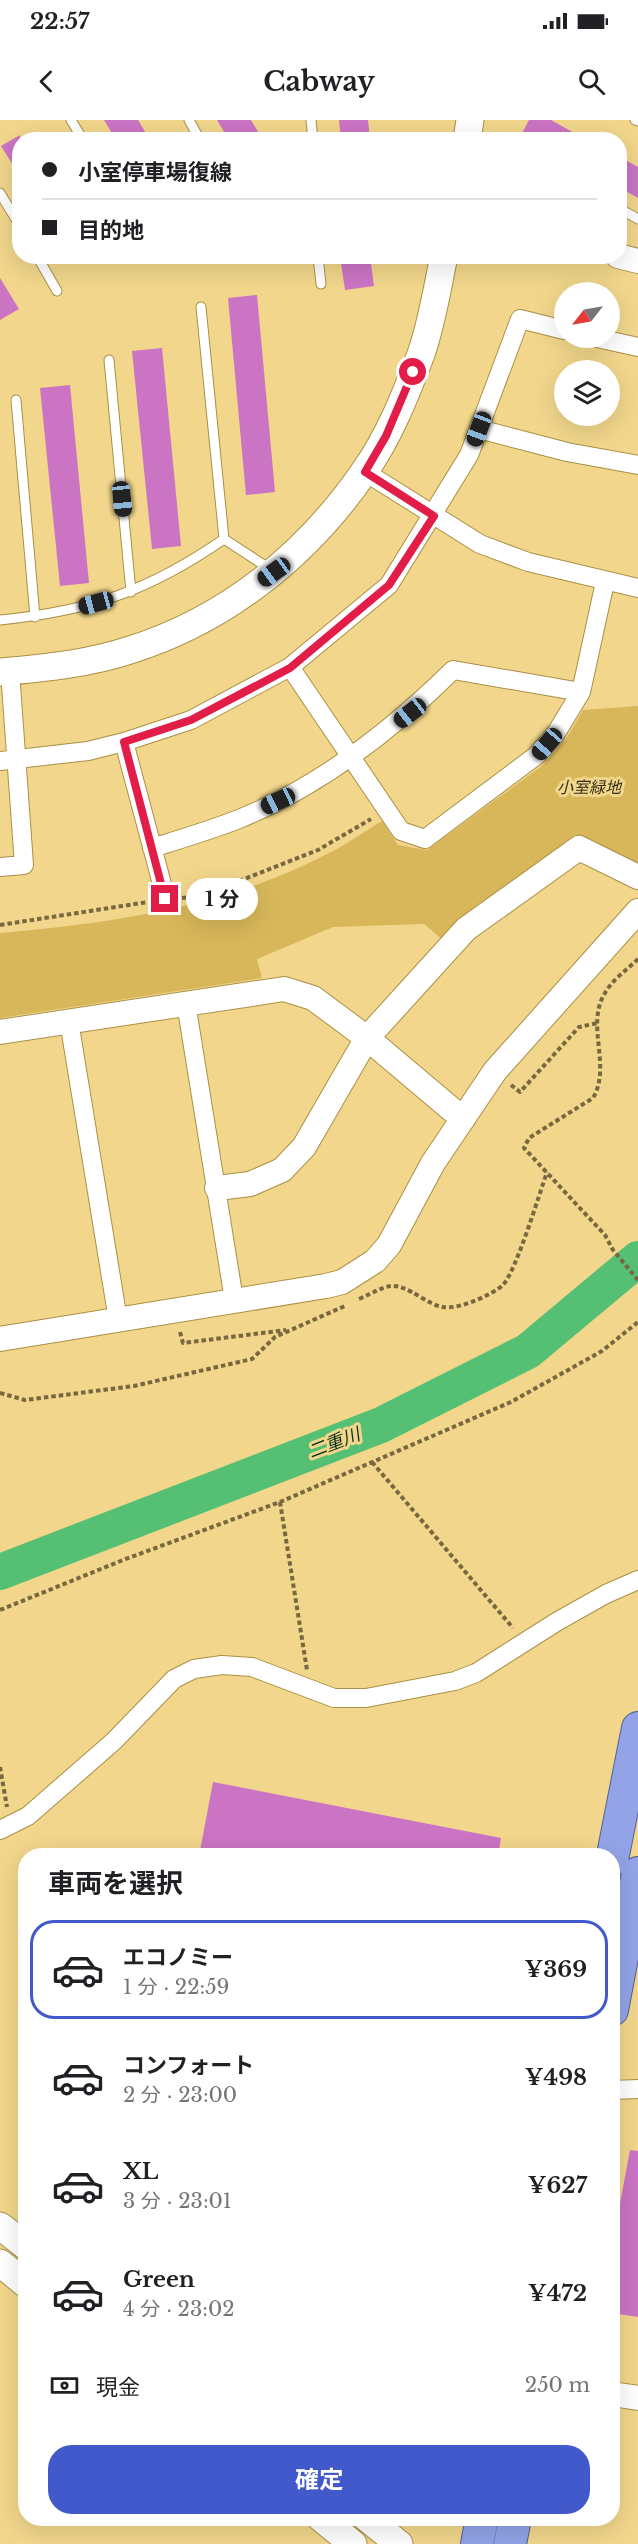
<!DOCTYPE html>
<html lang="ja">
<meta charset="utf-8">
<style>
body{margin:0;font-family:"Libre Baskerville","Noto Sans JP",serif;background:#f6f6f6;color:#202124;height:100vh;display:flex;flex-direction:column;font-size:22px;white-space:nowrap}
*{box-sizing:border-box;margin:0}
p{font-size:20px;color:#757577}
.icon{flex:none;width:33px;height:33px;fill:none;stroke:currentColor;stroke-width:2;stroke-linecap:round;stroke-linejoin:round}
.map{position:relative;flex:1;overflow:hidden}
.panel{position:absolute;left:18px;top:1728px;width:602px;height:678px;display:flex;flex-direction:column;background:#fff;border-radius:24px;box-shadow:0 6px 24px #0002}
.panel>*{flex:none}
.hud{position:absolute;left:12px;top:12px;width:615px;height:132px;border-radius:24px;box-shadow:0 6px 24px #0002;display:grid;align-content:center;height:132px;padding:0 30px;background:#fff}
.needle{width:39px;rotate:239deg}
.controls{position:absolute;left:554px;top:162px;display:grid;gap:12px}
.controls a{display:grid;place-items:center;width:66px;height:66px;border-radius:50%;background:#fff;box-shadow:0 6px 24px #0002;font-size:30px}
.end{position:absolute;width:27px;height:27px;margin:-14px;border:8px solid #e11d48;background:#fff;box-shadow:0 0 0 3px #fff}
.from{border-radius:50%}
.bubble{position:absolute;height:42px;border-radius:21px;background:#fff;box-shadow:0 6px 24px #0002;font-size:20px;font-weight:700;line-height:42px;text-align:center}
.car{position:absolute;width:18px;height:36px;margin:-18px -9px;border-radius:8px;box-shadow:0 0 4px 2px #0007;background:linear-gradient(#222 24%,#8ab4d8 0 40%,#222 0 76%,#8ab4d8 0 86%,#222 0)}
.hud b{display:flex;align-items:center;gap:21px;height:57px;font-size:22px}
.hud b+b{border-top:2px solid #e0e0e0}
.hud i{width:15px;height:15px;background:#202124}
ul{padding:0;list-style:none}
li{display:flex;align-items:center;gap:18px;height:99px;margin:0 12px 9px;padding:0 18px;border:3px solid transparent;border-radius:24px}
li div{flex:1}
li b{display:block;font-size:22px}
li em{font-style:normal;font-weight:700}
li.selected{border-color:#4259cc}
li>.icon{width:54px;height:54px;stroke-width:1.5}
h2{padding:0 30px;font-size:27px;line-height:72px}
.pay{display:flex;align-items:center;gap:15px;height:66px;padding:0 30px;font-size:22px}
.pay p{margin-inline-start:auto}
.cta{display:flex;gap:12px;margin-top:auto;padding:12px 30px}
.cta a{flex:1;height:69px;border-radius:24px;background:#4259cc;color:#fff;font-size:24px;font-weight:700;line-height:69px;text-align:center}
.status{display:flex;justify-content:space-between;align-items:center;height:42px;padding:0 30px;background:#fff;direction:ltr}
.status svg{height:16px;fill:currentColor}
header{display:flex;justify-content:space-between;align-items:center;height:78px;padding:0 30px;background:#fff;font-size:27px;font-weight:700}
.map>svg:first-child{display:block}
.green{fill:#d8b75a}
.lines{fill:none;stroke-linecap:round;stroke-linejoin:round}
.river{stroke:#55c073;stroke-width:36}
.building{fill:#cb74c4}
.service-casing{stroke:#aa9046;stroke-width:11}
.minor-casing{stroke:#aa9046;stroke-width:20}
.tertiary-casing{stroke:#aa9046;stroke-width:26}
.secondary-casing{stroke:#aa9046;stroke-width:29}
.trunk-casing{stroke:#546192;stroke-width:34}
.path{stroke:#78673f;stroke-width:4;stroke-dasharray:4.5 3;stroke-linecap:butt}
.service{stroke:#fff;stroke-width:9}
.minor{stroke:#fff;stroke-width:18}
.tertiary{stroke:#fff;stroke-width:24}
.secondary{stroke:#fff;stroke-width:27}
.trunk{stroke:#92a4e7;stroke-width:32}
.route{stroke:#e11d48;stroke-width:8}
.labels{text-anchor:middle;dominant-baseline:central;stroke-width:6;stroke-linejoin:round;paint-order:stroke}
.park-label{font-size:16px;font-style:italic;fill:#342d18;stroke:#f1d68b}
.water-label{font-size:18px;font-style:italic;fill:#063316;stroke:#f1d68b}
</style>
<div class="status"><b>22:57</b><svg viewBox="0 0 49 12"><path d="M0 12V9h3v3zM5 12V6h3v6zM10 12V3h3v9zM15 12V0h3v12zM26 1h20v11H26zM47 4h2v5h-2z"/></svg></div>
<header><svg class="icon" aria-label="back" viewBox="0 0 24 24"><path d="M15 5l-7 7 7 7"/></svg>Cabway<svg class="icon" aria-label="search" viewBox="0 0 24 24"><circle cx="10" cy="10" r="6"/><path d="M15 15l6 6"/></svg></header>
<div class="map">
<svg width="638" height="2424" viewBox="0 0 638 2424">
<rect width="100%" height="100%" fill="#f1d68b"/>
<path class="green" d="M638 586V744L577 715 461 805 444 821 424 804 333 807 257 839 262 858 0 898V813C112 803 231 786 331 732 349 723 365 711 382 701L398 725 427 730 543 645 566 619 583 590Z"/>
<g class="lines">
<path class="river" d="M0 1452 381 1305 528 1231 638 1139"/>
</g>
<path class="building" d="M104 0H138L150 20H116Z
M217 0H251L263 20H229Z
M339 0H368L370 20H341Z
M529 0H551L587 20H530L521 15Z
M20 15V56L1 26Z
M620 37 638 47V78L620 68Z
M340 136H370L374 166 345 170Z
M0 158 19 189 0 200Z
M257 175 275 372 246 375 228 178Z
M162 228 181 426 152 429 132 231Z
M70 265 89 463 60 466 40 268Z
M213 1662 501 1718 498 1736H199Z
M630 2030 638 2031V2197L612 2193V2126Z"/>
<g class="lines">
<g class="service-casing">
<path id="service" d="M71 0 83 20
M189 0 200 20
M311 0 313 20
M635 0 638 1
M0 73 20 106
M620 89 638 99
M37 136 57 171
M318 136 321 164
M201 187 224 419
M109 240 131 472
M16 280 35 497
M0 500C90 491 149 471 224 419L270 449"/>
</g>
<g class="minor-casing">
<path id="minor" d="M597 218 638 227
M479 309 567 332 638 345
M365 352 480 424 528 442 638 468
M290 547 401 711 425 719 537 635 556 613 581 572 605 462
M124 622 166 779
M0 641 88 631 124 622 191 600 290 547 389 465 469 335 520 199 564 210
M152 728C181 719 211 710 239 699 321 666 391 611 453 550L581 572
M0 747 24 745 10 551
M186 883 234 1180
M69 901 118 1200
M0 1710 28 1696 114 1621 174 1559 194 1549 222 1545 252 1547 334 1578H366L455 1561 476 1553 558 1501 606 1474 638 1460
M612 1970 638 1969"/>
</g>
<g class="tertiary-casing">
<path id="tertiary" d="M618 136 638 141
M0 912 284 869 313 878 367 918 463 999
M217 1068 250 1064 282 1050 304 1027 367 918 466 809 579 728 638 757
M0 1219 326 1166 342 1162 375 1141 389 1125 433 1043 495 951 638 791
M612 2274 638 2278"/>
</g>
<g class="secondary-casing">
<path id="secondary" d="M467 20 470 0
M0 552C44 548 88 544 130 530 226 500 307 435 364 352 389 317 406 274 421 234 432 203 437 169 444 136
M0 2106 26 2126
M0 2143 26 2164
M321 2398 353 2424
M367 2398 399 2424"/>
</g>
<g class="trunk-casing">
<path id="trunk" d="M612 1740 638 1608
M612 1890 638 1753
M477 2424 482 2398
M510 2424 515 2398"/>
</g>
<path class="path" d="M182 778 201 776 318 730 371 699
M0 805 148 782
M638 839C628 849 612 860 605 873 585 905 612 946 593 978L529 1018 524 1028 605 1115 613 1130 638 1160
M511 965 520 972 579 907 598 903
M359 1179C390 1165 391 1159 422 1178 429 1182 436 1186 443 1187 458 1190 492 1175 503 1165 516 1151 539 1075 547 1052
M180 1212 183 1223 286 1210
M0 1273 25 1280 134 1266 252 1239 275 1217 347 1185
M372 1342 513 1508
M280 1382 307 1550
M0 1490 123 1440 280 1382 511 1282 602 1231 638 1202
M0 1647 7 1687"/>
<use href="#service" class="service"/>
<use href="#minor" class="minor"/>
<use href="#tertiary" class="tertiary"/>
<use href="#secondary" class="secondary"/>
<use href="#trunk" class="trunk"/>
</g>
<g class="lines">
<path class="route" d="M165 779 124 622 191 600 290 548 389 465 434 396 365 352 386 316 413 252"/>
</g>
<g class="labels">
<g class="park-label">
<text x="589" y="667">小室緑地</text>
</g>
<g class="water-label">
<text transform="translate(334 1323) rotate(-21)">二重川</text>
</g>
</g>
</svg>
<div class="controls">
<a><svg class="needle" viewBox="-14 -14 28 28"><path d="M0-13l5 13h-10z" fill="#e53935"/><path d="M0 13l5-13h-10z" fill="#757577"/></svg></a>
<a><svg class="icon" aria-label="layers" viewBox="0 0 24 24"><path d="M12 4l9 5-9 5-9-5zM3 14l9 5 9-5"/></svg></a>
</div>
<i class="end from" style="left:413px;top:252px"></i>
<i class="end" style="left:165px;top:779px"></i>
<div class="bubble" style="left:186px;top:758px;width:72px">1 分</div>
<i class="car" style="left:479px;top:309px;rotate:201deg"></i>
<i class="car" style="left:122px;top:379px;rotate:174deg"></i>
<i class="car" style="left:274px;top:452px;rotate:234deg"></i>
<i class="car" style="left:96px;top:483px;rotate:255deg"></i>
<i class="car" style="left:410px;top:593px;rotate:232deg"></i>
<i class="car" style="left:547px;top:624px;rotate:221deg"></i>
<i class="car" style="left:278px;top:681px;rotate:245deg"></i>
<div class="hud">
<b><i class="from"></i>小室停車場復線</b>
<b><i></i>目的地</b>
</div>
<section class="panel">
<h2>車両を選択</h2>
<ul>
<li class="selected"><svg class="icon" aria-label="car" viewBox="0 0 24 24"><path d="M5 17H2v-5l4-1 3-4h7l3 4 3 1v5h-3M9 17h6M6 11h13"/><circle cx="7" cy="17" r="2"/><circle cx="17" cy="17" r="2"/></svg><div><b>エコノミー</b><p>1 分 · 22:59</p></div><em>¥369</em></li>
<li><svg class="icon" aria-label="car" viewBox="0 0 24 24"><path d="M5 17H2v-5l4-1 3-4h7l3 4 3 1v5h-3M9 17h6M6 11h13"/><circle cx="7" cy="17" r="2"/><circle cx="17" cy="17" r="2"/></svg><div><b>コンフォート</b><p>2 分 · 23:00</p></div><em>¥498</em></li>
<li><svg class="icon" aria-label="car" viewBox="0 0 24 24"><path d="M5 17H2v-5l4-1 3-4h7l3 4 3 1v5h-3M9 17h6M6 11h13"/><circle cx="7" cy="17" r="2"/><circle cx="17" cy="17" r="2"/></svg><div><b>XL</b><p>3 分 · 23:01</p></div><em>¥627</em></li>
<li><svg class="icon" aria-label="car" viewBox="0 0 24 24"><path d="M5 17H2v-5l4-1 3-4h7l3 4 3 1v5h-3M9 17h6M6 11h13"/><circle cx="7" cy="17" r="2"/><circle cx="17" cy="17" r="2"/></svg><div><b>Green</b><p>4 分 · 23:02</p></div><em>¥472</em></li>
</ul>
<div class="pay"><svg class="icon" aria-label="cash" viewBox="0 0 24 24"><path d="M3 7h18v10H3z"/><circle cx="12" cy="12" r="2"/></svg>現金<p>250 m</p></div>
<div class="cta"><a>確定</a></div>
</section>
</div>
